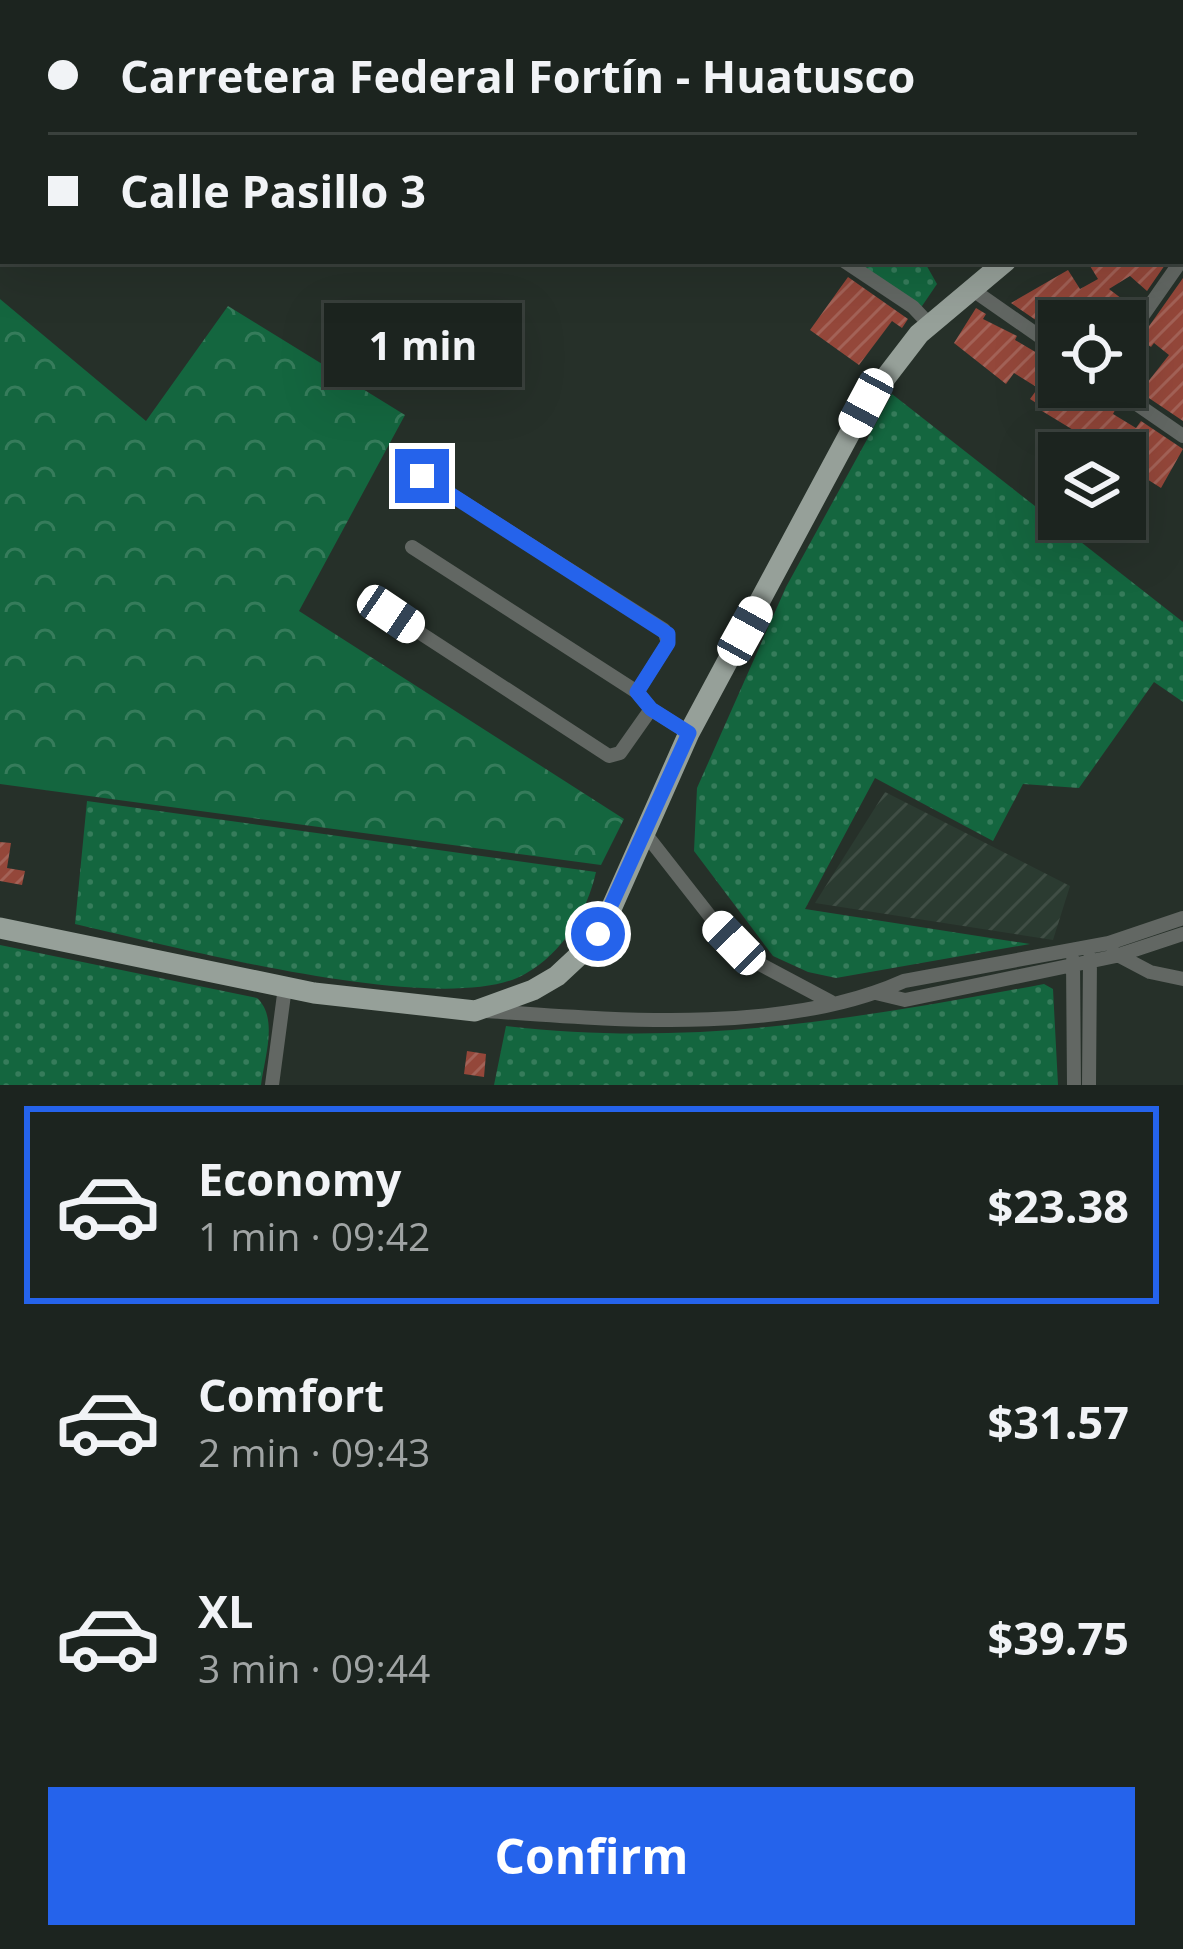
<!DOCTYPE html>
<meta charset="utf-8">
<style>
body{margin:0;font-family:"Open Sans",sans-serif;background:#29302c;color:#f1f3f6;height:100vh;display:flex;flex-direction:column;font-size:45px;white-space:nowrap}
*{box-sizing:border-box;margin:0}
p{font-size:39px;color:#a0a4a4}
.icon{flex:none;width:66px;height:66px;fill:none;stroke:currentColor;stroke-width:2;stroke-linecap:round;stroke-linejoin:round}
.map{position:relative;height:1085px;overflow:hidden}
.sheet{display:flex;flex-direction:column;background:#1c241f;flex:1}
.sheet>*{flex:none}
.banner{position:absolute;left:0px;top:0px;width:1185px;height:264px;box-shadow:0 12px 48px #0002,0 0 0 3px #3a413d;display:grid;align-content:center;height:264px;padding:0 48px;background:#1c241f}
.tools{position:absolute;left:1038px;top:300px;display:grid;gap:24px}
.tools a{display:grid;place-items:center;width:108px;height:108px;border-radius:0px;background:#1c241f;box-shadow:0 12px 48px #0002,0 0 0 3px #3a413d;font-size:60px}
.end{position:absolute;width:54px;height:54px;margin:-27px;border:15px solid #2563eb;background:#fff;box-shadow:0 0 0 6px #fff}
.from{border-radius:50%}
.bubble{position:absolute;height:84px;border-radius:0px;background:#1c241f;box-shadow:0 12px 48px #0002,0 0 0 3px #3a413d;font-size:39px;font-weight:700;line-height:84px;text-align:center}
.car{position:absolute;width:36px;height:72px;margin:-36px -18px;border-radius:15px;box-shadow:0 0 9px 3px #0007;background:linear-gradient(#fff 24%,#345 0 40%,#fff 0 76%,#345 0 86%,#fff 0)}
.banner b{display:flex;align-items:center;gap:42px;height:114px;font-size:45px}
.banner b+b{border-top:3px solid #3a413d}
.banner i{width:30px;height:30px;background:#f1f3f6}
ul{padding:21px 0 0;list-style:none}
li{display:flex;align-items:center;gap:36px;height:198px;margin:0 24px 18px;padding:0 24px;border:6px solid transparent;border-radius:0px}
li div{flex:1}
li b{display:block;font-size:45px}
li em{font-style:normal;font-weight:700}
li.active{border-color:#2563eb}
li>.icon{width:108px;height:108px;stroke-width:1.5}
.action{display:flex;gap:24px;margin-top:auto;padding:24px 48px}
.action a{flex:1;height:138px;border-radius:0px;background:#2563eb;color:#fff;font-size:48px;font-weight:700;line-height:138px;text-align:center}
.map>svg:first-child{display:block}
.industrial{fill:url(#industrial-furrows)}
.grass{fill:url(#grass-dots)}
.forest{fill:url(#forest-crowns)}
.building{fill:url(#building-hatch)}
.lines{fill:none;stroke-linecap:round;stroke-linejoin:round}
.street{stroke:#626763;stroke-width:14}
.secondary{stroke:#7f8782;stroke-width:18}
.primary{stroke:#96a099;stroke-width:21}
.route{stroke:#2563eb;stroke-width:15}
</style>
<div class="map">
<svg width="1183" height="1085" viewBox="0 0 1183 1085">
<defs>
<pattern id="industrial-furrows" width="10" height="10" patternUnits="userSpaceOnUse" patternTransform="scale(3)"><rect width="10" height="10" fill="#2b3b31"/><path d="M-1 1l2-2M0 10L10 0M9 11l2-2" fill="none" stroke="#404e45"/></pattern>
<pattern id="grass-dots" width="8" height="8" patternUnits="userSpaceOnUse" patternTransform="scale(3)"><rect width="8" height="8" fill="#14663f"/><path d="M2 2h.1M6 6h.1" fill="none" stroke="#367c5b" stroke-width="1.8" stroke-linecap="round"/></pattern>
<pattern id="forest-crowns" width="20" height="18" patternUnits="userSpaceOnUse" patternTransform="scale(3)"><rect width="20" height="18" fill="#14663f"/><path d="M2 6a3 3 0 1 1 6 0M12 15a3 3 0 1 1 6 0" fill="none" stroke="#367c5b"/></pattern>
<pattern id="building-hatch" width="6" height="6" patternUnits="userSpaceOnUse" patternTransform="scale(3)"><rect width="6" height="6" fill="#94473a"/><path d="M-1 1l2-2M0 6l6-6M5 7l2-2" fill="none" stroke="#a36257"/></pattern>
</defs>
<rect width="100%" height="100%" fill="#263029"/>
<path class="industrial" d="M885 792 1070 886 1053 940 815 903Z"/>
<path class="grass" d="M151 0H466L470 3H162Z
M852 261H924L937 284 920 309Z
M892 394 1183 622V702L1154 682 1079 788 1023 784 993 841 875 778 805 909 1030 944 836 978 808 972 773 956 694 851 697 788 786 587Z
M87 801 596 872C587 912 563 953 525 974 446 1020 168 945 75 924Z
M0 945 257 998C279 1018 264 1059 261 1085H0Z
M1044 984 1053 989 1058 1085H494L506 1026C691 1048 863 1018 1044 984Z"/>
<path class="forest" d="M0 299 146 421 228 306 405 415 299 611 624 819 601 865 0 784Z"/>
<path class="building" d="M1087 261 1167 262 1147 291 1130 276 1109 289 1134 308 1125 321H1117L1096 305 1077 316 1085 321H1059V336L1011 303 1068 270 1080 289 1098 279Z
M848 277 908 319 902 328 892 321 859 365 810 330Z
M1183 278V421L1134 388 1141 379 1147 383 1169 355 1154 343 1151 347 1140 339Z
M976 308 986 314 983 319 1017 336 1015 340 1059 366V387H1091L1104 396 1101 401 1115 410 1113 414 1136 428 1141 421 1183 449 1161 488 1128 467 1132 460 1125 453H1111L1042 411 1044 408 1030 399 1038 388 1014 373 1006 384 954 343Z
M0 842 11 843 7 868 25 871 22 885 0 881Z
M467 1051 486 1054 484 1077 464 1074Z"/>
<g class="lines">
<path class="street" d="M489 0 493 3
M652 0 656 3
M809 0 813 3
M968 0 972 3
M597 3 599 0
M845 3 847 0
M1050 3 1053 0
M844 261 913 307 930 325
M970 288 1059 350
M1125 341 1181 261
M1112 387 1183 436
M422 476 664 630 668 643 637 692
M412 547 637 692 651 709 689 733
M391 614 609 756 620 753 651 709
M644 832 716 924 754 961 831 1002
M1114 953 1150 972 1183 979
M1073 960 1074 1085
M876 993 905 1000 1116 956 1183 934
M486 1011C615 1020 784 1035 904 981L1109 943 1183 918
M272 1085 285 987
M1089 1085 1090 958"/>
<path class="secondary" d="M109 0 120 3
M1120 0 1124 3
M1182 45 1183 46"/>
<path class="primary" d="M1182 155 1183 154
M0 928 314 993 475 1011 533 990 557 976 586 949 607 918 689 733 866 403 919 334 1006 261"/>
</g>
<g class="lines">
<path class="route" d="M422 476 668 634V643L637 692 651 709 689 733 598 934"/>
</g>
</svg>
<div class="tools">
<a><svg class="icon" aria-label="locate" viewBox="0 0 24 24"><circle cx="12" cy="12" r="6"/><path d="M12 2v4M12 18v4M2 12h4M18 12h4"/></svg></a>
<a><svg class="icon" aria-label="layers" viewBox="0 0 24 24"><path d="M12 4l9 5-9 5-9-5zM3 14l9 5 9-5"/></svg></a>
</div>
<i class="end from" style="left:598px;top:934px"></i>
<i class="end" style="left:422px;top:476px"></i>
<div class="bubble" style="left:324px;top:303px;width:198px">1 min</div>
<i class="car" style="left:866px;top:403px;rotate:208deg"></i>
<i class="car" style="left:391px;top:614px;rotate:124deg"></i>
<i class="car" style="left:745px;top:631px;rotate:29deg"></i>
<i class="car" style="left:734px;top:943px;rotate:316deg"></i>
<div class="banner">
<b><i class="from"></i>Carretera Federal Fortín - Huatusco</b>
<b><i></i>Calle Pasillo 3</b>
</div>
</div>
<section class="sheet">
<ul>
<li class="active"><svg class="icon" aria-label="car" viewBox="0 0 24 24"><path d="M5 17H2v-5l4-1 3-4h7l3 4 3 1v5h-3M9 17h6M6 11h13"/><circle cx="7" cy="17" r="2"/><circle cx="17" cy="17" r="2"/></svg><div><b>Economy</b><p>1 min · 09:42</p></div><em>$23.38</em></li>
<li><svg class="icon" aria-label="car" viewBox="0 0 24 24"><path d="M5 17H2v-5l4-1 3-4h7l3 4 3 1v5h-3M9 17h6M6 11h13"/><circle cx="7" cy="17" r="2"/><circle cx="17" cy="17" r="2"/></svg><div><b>Comfort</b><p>2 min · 09:43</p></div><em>$31.57</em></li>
<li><svg class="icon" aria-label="car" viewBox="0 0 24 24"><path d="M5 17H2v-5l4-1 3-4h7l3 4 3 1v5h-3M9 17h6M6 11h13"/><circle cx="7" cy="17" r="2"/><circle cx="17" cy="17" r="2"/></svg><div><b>XL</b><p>3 min · 09:44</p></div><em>$39.75</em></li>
</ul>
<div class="action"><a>Confirm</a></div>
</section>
